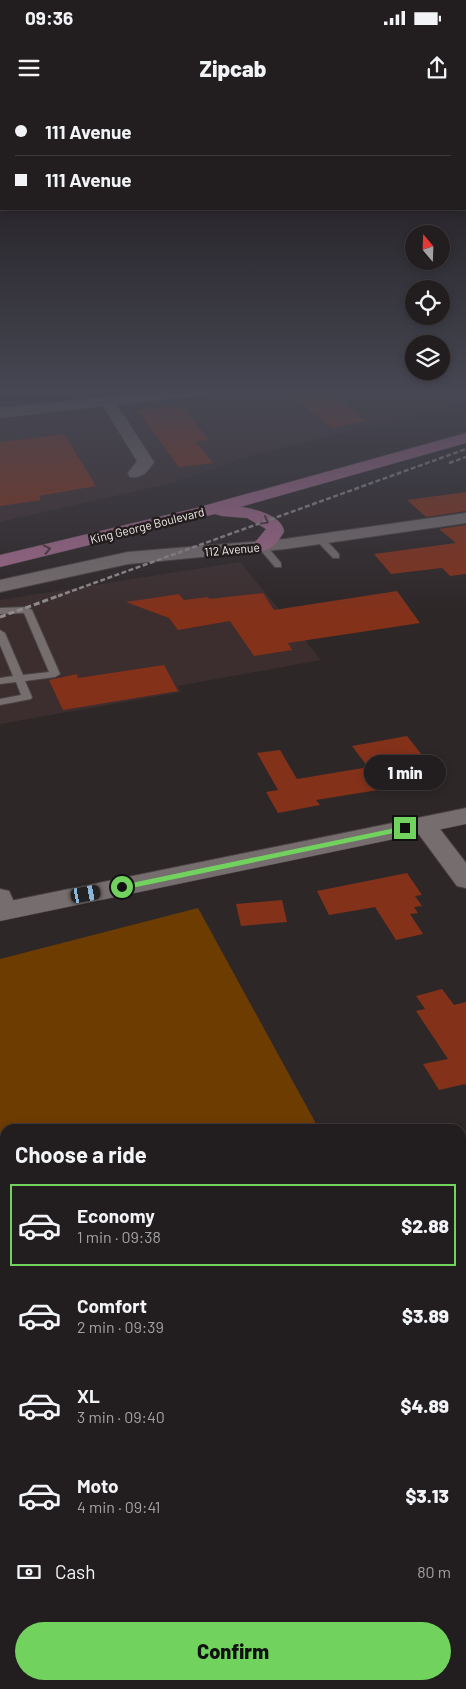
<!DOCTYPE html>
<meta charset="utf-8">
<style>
body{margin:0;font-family:Barlow,sans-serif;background:#2e2a2b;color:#f1f3f6;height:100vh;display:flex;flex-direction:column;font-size:19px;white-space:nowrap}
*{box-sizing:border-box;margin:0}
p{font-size:16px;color:#a2a2a4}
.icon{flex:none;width:28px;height:28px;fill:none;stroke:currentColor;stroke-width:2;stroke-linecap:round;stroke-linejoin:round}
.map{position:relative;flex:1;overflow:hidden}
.drawer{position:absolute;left:0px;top:1024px;width:466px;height:566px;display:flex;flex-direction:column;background:#221d1e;border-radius:15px 15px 0 0;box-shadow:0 2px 8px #0003,0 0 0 1px #3f3b3c}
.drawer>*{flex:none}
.banner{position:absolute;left:0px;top:0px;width:466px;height:110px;box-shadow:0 2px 8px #0003,0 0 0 1px #3f3b3c;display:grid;align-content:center;height:110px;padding:0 15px;background:#221d1e}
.needle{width:32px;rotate:341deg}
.tools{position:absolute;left:405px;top:125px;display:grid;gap:10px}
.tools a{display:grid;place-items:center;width:45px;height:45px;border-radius:50%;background:#221d1e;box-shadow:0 2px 8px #0003,0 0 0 1px #3f3b3c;font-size:25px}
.end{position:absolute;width:22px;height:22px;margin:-11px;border:6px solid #71d35e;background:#111;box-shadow:0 0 0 2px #111}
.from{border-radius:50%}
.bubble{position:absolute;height:35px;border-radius:18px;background:#221d1e;box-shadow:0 2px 8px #0003,0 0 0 1px #3f3b3c;font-size:16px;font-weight:800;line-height:35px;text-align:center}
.car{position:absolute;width:15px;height:30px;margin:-15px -8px;border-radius:6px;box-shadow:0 0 4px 1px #0007;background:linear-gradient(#222 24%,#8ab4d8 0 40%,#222 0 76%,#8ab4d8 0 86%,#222 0)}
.banner b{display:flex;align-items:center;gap:18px;height:48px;font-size:19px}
.banner b+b{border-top:1px solid #3f3b3c}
.banner i{width:12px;height:12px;background:#f1f3f6}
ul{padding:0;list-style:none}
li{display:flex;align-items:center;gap:15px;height:82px;margin:0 10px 8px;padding:0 5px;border:2px solid transparent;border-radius:0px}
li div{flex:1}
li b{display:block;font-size:19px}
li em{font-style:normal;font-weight:800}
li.on{border-color:#71d35e}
li>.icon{width:45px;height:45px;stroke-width:1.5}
h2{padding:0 15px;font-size:22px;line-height:60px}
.pay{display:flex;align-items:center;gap:12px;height:55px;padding:0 15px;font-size:19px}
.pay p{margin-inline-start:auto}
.primary-button{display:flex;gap:10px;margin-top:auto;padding:10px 15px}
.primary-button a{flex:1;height:58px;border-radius:30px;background:#71d35e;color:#111;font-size:20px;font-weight:800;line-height:58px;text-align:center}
.status{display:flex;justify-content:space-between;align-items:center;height:35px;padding:0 25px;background:#221d1e;direction:ltr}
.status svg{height:14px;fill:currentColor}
header{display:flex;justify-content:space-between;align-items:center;height:65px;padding:0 15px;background:#221d1e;font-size:22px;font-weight:800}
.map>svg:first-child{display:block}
.built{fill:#3c2e2f}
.green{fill:#6d3c00}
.building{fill:#84311a}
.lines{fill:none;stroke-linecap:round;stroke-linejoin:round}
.service-casing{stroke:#4a4444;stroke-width:2}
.minor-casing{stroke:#4a4444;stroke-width:2}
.tertiary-casing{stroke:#4a4444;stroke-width:1}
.primary-casing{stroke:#4a4444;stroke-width:1}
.service{fill:#766d6e;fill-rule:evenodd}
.minor{fill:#766d6e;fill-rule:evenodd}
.tertiary{fill:#766d6e;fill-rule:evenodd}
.primary{fill:#a1698a;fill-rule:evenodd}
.rail-far1{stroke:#928c8d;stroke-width:2.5;stroke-dasharray:5 2.5;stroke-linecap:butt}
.rail{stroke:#928c8d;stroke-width:3;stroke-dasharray:6 3;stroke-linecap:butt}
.oneway{stroke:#4a343e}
.route{fill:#71d35e}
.labels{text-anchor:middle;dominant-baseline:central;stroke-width:5;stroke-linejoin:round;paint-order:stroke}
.far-street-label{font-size:12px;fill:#eee9e9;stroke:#241d1e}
</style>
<div class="status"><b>09:36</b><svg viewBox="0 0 49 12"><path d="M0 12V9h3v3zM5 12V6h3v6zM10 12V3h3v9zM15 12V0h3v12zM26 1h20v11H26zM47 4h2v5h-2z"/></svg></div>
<header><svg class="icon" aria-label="menu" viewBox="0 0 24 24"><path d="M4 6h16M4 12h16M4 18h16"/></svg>Zipcab<svg class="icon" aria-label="share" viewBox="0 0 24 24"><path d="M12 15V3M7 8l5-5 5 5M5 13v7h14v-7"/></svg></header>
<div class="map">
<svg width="466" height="1589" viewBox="0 0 466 1589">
<rect width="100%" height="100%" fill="#2e2728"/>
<path class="built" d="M206 291H466V303L256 354 168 384 0 422V319L210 296Z
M240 462 321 560 178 586 181 592 0 624V500Z"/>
<path class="green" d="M198 808 319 1029H5V1585H461V1467L466 1477V1589H0V859Z
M461 1290 466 1299V1405L461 1407Z"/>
<path class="building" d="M283 291H330L365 321 333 328Z
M181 305 209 340 195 341 213 363 179 367 137 310Z
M64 334 96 386 39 396 41 400 0 406V342Z
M466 392V411L426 417 407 400Z
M466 425V474L450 476 442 468 391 474 374 454 456 443 439 429Z
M397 491 420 523 288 543 292 550 254 556 230 521 178 530 169 518 126 502 179 494 184 500 208 497 209 499 263 493 274 510Z
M164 565 178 591 63 610 49 580 77 574 78 578Z
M407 636 433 669 377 679 352 646Z
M280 650 297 679 363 668 378 690 316 700 320 705 278 713 266 692 278 690 257 653Z
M407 773 422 795 415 796 422 806 414 807 418 813 410 814 423 834 396 840 375 807 329 815 317 791Z
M282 800 287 822 241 826 236 804Z
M442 889 454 905 466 902V986L465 984 439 990 423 964 448 959 416 911 425 909 416 896Z"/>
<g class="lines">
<g class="service-casing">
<path id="service" d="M320 436 323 437 339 454V458H333L317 441V437Z
M262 443 265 444 281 463V467H275L259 448V444Z
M27 507 32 510 60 574 55 577 25 581 32 597 31 599 0 605V599L21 595 16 582 0 584V578L13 576 0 545V530L5 533 23 575 49 572 24 513 0 514V508Z"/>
</g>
<g class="minor-casing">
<path id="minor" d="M162 291H208L206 294 201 295 117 305 154 362C148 371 142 379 130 377L128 373 137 361 103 306 0 318V308Z
M466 413V423L285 449 128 464 0 492V480L128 452 285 439Z
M424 718 433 720 466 763V788L457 786 412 725 415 720Z
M0 789 9 791 18 811 14 817 5 819 0 818Z"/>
</g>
<g class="tertiary-casing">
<path id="tertiary" d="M466 708V724L0 821V803Z"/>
</g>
<g class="primary-casing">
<path id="primary" d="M466 333V343L240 407C253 408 284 416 284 432 277 443 269 454 255 450L252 446 266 429 247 418 222 416 215 414 0 467V455L196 408Z"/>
</g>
<use href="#service" class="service"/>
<use href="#minor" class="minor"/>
<use href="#tertiary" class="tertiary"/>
<use href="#primary" class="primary"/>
<path class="rail-far1" d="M449 363 466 357
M58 496 466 349"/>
<path class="rail" d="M0 517 61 495"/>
</g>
<defs><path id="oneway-chevron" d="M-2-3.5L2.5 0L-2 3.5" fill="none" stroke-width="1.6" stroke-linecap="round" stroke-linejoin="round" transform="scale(1.25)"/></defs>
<g class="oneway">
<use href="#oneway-chevron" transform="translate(265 421) rotate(29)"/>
<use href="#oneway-chevron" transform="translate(47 449) rotate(-13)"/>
</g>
<linearGradient id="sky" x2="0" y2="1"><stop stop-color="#191516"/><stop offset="0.57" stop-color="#464753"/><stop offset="1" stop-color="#464753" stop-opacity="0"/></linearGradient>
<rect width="466" height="513" fill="url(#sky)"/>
<path class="route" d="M405 726 409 728 408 730 122 790 117 787 122 785Z"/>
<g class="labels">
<g class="far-street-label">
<text transform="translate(147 425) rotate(-14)">King George Boulevard</text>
<text transform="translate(232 449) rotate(-5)">112 Avenue</text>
</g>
</g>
</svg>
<div class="tools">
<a><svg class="needle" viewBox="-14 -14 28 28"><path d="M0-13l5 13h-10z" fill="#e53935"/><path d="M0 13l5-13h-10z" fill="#a2a2a4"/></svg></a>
<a><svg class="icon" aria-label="locate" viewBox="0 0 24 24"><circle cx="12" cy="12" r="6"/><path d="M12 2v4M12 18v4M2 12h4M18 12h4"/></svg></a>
<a><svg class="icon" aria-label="layers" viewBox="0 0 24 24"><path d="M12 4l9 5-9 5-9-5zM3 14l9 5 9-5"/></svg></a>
</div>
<i class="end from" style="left:122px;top:787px"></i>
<i class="end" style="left:405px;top:728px"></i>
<div class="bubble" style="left:364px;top:655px;width:82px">1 min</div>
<i class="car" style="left:86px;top:794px;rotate:80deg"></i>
<div class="banner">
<b><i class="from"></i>111 Avenue</b>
<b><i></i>111 Avenue</b>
</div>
<section class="drawer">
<h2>Choose a ride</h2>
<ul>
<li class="on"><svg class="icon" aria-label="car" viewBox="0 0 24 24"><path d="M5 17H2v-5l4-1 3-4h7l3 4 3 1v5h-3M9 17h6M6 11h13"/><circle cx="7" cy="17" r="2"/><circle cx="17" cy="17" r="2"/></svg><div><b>Economy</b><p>1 min · 09:38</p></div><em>$2.88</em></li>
<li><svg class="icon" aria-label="car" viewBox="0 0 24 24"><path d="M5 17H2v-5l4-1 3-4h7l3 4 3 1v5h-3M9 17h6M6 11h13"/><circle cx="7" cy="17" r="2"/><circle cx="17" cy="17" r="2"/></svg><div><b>Comfort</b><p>2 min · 09:39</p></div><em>$3.89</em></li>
<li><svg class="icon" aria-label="car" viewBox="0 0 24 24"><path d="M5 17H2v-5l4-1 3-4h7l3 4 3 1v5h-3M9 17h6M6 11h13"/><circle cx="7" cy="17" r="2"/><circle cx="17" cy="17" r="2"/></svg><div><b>XL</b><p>3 min · 09:40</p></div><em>$4.89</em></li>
<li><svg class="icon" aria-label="car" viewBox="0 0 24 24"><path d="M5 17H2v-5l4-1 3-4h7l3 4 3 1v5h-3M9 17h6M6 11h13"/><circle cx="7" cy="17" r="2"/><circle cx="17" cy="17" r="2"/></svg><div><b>Moto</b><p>4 min · 09:41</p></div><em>$3.13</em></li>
</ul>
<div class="pay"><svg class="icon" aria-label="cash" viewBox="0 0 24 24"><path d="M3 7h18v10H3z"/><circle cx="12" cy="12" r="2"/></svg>Cash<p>80 m</p></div>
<div class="primary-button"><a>Confirm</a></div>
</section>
</div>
